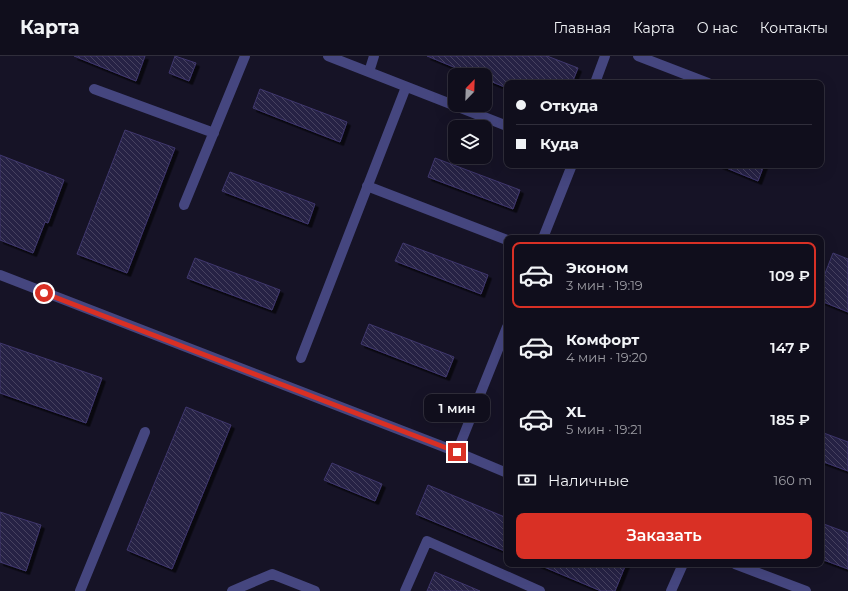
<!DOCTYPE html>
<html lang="ru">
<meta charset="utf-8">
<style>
body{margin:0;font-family:Montserrat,sans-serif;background:#1e1c29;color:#f1f3f6;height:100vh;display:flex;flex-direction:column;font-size:15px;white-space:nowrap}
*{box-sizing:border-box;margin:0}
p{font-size:13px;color:#9c9ca3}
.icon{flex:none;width:22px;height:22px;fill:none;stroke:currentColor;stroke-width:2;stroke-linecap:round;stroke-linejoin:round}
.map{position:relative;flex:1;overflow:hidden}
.details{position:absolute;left:504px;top:179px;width:320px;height:332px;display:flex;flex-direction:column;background:#100e1c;border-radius:8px;box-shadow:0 4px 16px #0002,0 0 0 1px #302e3b}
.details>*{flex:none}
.banner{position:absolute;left:504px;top:24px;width:320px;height:88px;border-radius:8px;box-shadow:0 4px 16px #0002,0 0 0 1px #302e3b;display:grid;align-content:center;height:88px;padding:0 12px;background:#100e1c}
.needle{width:26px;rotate:23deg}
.buttons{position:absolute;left:448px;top:12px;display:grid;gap:8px}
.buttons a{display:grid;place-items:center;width:44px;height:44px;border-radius:8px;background:#100e1c;box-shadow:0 4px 16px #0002,0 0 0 1px #302e3b;font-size:20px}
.end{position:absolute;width:18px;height:18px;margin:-9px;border:5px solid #d93025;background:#fff;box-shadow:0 0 0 2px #fff}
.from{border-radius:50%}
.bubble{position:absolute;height:28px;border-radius:8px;background:#100e1c;box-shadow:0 4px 16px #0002,0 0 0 1px #302e3b;font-size:13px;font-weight:600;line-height:28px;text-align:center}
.banner b{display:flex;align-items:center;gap:14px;height:38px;font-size:15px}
.banner b+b{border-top:1px solid #302e3b}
.banner i{width:10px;height:10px;background:#f1f3f6}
ul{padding:7px 0 0;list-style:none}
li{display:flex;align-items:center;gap:12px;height:66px;margin:0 8px 6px;padding:0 4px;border:2px solid transparent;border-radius:8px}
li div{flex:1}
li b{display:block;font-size:15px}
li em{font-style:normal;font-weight:600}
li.current{border-color:#d93025}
li>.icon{width:36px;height:36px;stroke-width:1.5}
.pay{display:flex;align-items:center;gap:10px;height:44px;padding:0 12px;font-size:15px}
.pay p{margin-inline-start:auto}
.action{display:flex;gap:8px;margin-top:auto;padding:8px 12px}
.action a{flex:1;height:46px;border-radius:8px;background:#d93025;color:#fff;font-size:16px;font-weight:600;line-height:46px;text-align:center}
header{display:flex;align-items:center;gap:24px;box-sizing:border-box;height:56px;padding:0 20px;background:#100e1c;border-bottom:1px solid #302e3b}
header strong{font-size:19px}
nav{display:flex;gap:22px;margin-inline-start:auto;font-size:14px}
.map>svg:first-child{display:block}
.building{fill:url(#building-back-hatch);stroke:#3f376d;filter:url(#shadow)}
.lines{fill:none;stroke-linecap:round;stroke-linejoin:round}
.minor{stroke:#45467f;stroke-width:10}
.route{stroke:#d93025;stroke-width:5}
</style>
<header>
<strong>Карта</strong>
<nav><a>Главная</a><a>Карта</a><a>О нас</a><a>Контакты</a></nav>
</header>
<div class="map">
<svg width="848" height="535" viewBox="0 0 848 535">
<defs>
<pattern id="building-back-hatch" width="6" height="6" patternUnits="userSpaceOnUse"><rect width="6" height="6" fill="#272245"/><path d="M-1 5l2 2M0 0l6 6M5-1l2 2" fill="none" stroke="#464261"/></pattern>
<filter id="shadow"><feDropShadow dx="3.5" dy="3.5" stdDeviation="0" flood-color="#0009"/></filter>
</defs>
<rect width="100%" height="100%" fill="#161326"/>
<path class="building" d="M74 0H145L136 25Z
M175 0 196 7 189 25 169 17Z
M427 0H547L578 12 572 27H507V32L485 23V19H473Z
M260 33 347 66 340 86 253 52Z
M125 74 175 92 127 217 77 198Z
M0 99 64 124 48 167 45 166 33 197 0 184Z
M435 102 520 134 513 153 428 121Z
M719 109H764L758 125Z
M230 116 315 148 308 168 222 135Z
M403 187 488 219 481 238 395 205Z
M833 197 848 203V256L821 245V228Z
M195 202 280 234 272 254 187 222Z
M369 268 454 301 446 321 361 288Z
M0 287 102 322 86 367 0 337Z
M186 351 231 369 172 513 127 494Z
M821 376 848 386V415L821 405Z
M332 407 382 428 375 445 324 424Z
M428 429 507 462V496L416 458Z
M0 456 41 469 26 515 0 506Z
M821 467 848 477V513L821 503Z
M537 508H626L615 535H601Z
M435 516 480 535H427Z"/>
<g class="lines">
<path class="minor" d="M328 0 507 70
M638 0 708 27
M369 16 374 0
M595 27 605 0
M94 33 214 77
M367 130 507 184
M184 149 245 0
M543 182 572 109
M0 219 457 396
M507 271 457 396 507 417
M301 302 406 31
M735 508 806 535
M80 535 145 376
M232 535 272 518 315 535
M405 535 427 485 540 535
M671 535 683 508"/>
</g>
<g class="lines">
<path class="route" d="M44 237 457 396"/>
</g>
</svg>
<div class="buttons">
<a><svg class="needle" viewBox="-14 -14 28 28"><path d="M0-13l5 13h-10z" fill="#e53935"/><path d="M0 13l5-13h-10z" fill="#9c9ca3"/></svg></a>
<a><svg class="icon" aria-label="layers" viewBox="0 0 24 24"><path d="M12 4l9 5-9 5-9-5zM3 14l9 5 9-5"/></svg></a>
</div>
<i class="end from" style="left:44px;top:237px"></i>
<i class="end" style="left:457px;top:396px"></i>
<div class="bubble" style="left:424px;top:338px;width:66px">1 мин</div>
<div class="banner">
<b><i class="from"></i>Откуда</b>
<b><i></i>Куда</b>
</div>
<section class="details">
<ul>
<li class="current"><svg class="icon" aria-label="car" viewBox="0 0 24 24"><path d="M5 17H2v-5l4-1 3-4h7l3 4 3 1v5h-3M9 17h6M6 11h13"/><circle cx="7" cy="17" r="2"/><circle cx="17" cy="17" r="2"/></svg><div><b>Эконом</b><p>3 мин · 19:19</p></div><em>109 ₽</em></li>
<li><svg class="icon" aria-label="car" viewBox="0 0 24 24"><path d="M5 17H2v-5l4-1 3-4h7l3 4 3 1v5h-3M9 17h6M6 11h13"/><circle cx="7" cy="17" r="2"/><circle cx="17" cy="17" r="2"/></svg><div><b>Комфорт</b><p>4 мин · 19:20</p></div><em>147 ₽</em></li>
<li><svg class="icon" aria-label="car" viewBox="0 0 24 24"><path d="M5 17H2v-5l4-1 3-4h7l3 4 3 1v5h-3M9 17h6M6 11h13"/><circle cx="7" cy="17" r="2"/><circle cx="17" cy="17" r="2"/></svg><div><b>XL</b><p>5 мин · 19:21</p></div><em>185 ₽</em></li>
</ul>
<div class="pay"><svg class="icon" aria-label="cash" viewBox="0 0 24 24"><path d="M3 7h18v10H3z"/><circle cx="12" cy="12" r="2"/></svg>Наличные<p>160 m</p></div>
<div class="action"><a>Заказать</a></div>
</section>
</div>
